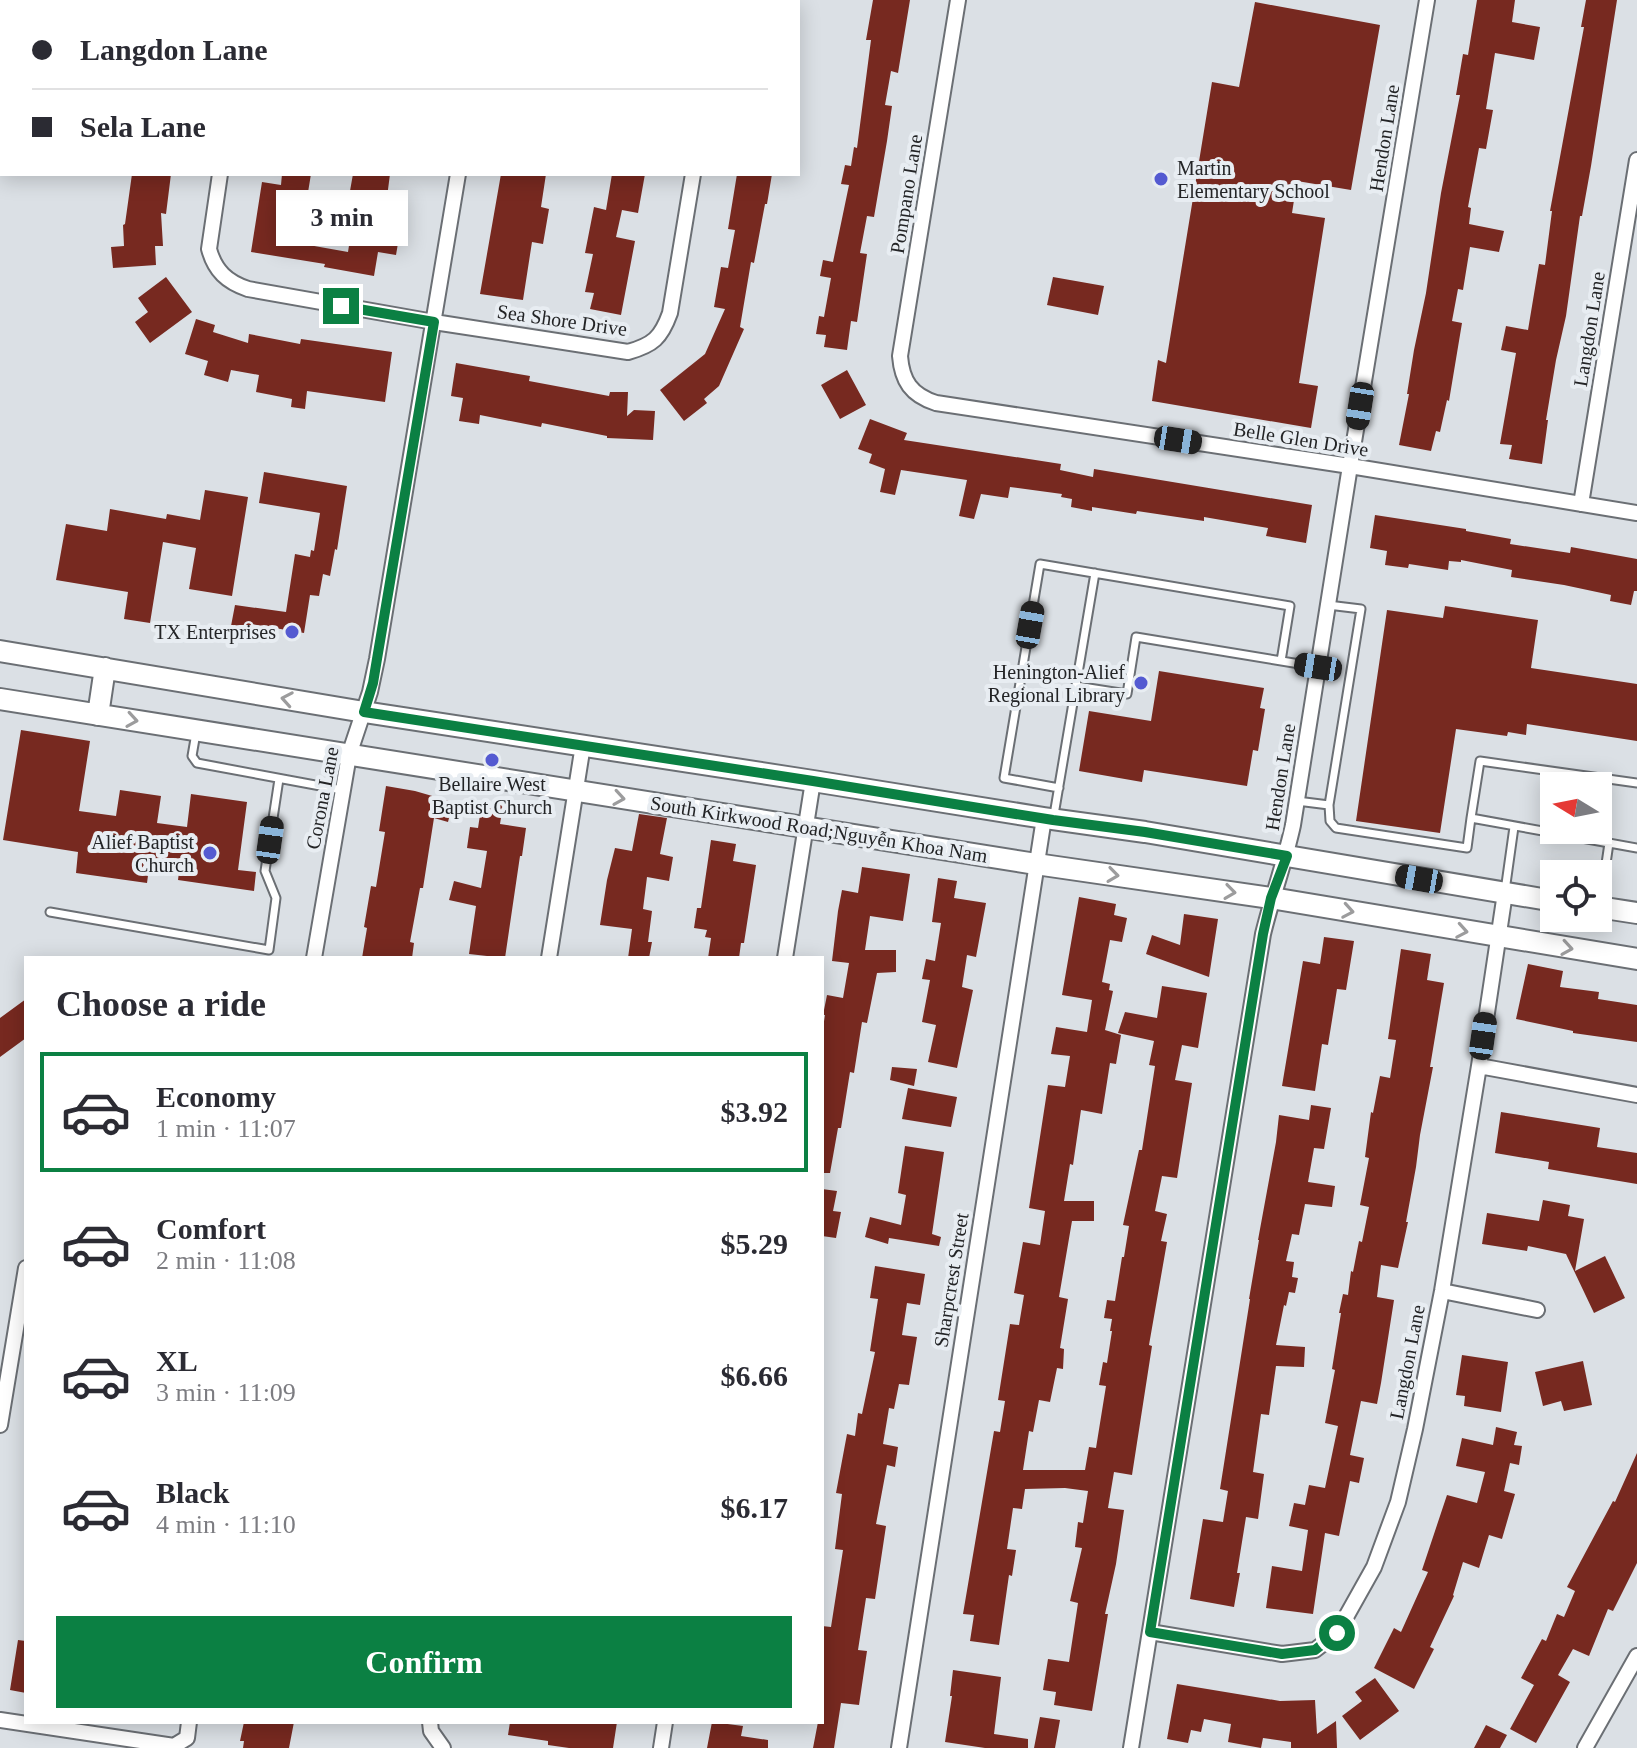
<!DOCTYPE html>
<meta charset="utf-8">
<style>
body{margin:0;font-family:"Times New Roman",serif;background:#f7f7f7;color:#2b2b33;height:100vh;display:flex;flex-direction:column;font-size:30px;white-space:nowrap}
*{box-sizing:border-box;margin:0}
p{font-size:26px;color:#7c7c81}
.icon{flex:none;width:44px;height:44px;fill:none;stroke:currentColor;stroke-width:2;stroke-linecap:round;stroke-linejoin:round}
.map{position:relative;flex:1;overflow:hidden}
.drawer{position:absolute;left:24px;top:956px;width:800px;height:768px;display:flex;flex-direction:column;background:#fff;border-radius:0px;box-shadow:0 4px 20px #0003}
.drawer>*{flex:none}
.top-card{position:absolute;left:0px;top:0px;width:800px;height:176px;box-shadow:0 4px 20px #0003;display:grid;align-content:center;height:176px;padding:0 32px;background:#fff}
.needle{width:52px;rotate:280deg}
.controls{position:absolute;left:1540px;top:772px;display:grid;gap:16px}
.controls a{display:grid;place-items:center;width:72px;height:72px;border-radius:0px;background:#fff;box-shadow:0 4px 20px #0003;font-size:40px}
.end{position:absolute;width:36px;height:36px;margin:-18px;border:10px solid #0b8043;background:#fff;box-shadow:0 0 0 4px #fff}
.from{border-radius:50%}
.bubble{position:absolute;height:56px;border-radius:0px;background:#fff;box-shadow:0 4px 20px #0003;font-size:26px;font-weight:700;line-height:56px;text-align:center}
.car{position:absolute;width:24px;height:48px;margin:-24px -12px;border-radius:10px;box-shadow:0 0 6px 2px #0007;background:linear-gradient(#222 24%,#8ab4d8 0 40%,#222 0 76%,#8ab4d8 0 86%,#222 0)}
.top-card b{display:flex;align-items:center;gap:28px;height:76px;font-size:30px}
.top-card b+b{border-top:2px solid #e1e1e2}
.top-card i{width:20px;height:20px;background:#2b2b33}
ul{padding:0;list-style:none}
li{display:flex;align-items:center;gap:24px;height:120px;margin:0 16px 12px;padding:0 16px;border:4px solid transparent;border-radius:0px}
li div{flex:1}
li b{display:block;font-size:30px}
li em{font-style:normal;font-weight:700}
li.on{border-color:#0b8043}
li>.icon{width:72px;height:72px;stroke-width:1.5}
h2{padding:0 32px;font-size:36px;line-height:96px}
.action{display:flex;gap:16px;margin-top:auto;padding:16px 32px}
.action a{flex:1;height:92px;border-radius:0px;background:#0b8043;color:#fff;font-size:32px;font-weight:700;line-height:92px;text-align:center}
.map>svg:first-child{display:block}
.building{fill:#772920}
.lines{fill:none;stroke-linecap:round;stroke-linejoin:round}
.lane-casing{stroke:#6b6f74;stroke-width:11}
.street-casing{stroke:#6b6f74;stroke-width:18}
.secondary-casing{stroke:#6b6f74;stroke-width:24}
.path{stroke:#7f8285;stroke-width:3;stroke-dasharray:6 6;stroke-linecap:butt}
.lane{stroke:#fff;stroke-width:7}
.street{stroke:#fff;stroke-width:14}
.secondary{stroke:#fff;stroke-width:20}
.oneway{stroke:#9c9c9d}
.route{stroke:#0b8043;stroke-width:10}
.poi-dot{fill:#545ad1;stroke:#e8edf2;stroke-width:3}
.labels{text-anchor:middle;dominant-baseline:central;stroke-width:8;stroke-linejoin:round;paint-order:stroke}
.street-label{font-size:20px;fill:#232426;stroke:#e8edf2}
.poi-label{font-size:20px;fill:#232426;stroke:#e8edf2;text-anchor:end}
</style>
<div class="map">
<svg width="1637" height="1748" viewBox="0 0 1637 1748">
<rect width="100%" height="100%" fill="#dbe0e5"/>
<path class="building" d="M873 0H910L898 73 891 71 885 105 892 106 887 141 874 217 867 216 860 253 867 254 857 322 851 321 847 350 824 347 826 335 816 334 819 316 824 317 831 278 820 276 823 260 833 262 849 185 841 184 845 165 851 166 854 147 857 148 871 40H866Z
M1477 0H1515L1512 22 1540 27 1534 60 1495 53 1486 109 1493 110 1486 149 1479 148 1468 207 1471 208 1469 224 1504 231 1499 252 1470 247 1463 290 1458 289 1452 321 1462 323 1449 401 1447 400 1440 432 1436 431 1431 451 1399 445 1409 394H1407L1414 350 1426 293 1441 193 1460 95H1456L1463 54 1468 55Z
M1586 0H1617L1591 166 1582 216H1580L1566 316 1556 360 1546 420H1548L1542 464 1509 459 1512 445 1500 444 1516 353 1501 350 1506 326 1528 330 1539 264 1545 265 1552 211H1550L1584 27H1581Z
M1255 2 1380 25 1351 190 1297 181 1292 213 1325 218 1299 383 1318 386 1311 428 1152 401 1158 360 1166 363 1212 82 1239 87Z
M132 174H171L166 214 161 213 163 246H155L156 265 113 268 111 247 124 246 123 225 125 224Z
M282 174H311L301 235H304L303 244 348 252 353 220 345 219 353 174H390L386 205 404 208 396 255 378 252 374 276 324 267 325 264 251 252 262 182 281 185Z
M501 174H546L541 207 549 209 543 244 532 242 523 300 480 294Z
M612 174H645L638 213 622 210 616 237 635 241 621 315 590 309 594 293 585 292 593 254 585 253 594 207 606 210Z
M737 174H772L767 204H765L754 263 751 262 740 327 744 329 719 386 704 399 707 403 684 421 660 390 705 354 725 309 714 307 721 267 728 268 735 230 728 229Z
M166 277 192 312 150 343 135 322 148 312 138 298Z
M1053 277 1104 286 1098 315 1047 305Z
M196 319 215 325 213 332 248 343 249 334 300 344 301 339 392 352 385 402 307 391 305 409 291 407 292 399 256 392 259 375 231 370 228 382 204 375 208 361 185 354Z
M456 363 530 376 529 381 609 396 610 392H628L627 416 634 410 655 411 653 440 607 438V436L542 423 541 427 480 415 479 424 459 421 463 398 451 396Z
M847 370 866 405 840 419 821 385Z
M870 419 907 433 904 440 1061 464 1060 470 1093 477 1094 469 1312 505 1306 543 1266 536 1268 528 1204 517V521L1137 511 1136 514 1092 507V511L1071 507 1072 499 1061 497 1062 494 1010 487 1008 498 981 494 974 519 959 516 967 480 901 470 895 495 880 492 885 469 869 463 872 454 858 449Z
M264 472 347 486 337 550 335 549 330 576 323 574 319 596 310 595 304 633 251 624 250 630 231 626 235 605 286 612 295 554 310 557 311 550 314 551 320 513 259 503Z
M205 490 248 497 232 596 189 589 196 548 163 542 150 623 124 619 128 592 56 580 66 524 107 531 110 509 166 519 167 514 200 520Z
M1375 515 1466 529V531L1511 539 1510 544 1570 553 1571 547 1637 559V591H1634L1631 605 1610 601 1611 595 1564 585 1511 577 1512 570 1461 560V562L1449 561 1448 570 1409 564 1408 568 1385 565 1387 551 1370 548Z
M1445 606 1538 620 1531 668 1637 684V741L1527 724 1526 735 1508 732 1507 736 1456 729 1440 833 1356 821 1387 610 1443 618Z
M1159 671 1264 688 1260 708 1265 709 1258 751 1253 750 1247 786 1144 770 1142 782 1079 771 1089 711 1151 721Z
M21 730 90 741 79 811 116 816 120 790 161 796 157 823 187 827 191 794 247 802 238 870 256 872 254 891 178 880 179 872 149 868 147 883 76 873 78 852 3 840Z
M386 786 415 791 453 802 448 822 434 818 423 888H420L410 942 414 943 412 958H362L367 928 364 927 371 886 376 887 385 832 379 831Z
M482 802 503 805 500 824 526 828 522 856H520L505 958 469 954 476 906 449 900 454 881 481 888 487 851 467 848 470 827 478 828Z
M639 814 667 818 660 854 673 857 669 881 647 877 643 909 652 911 648 942H652L649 958H628L632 929 600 925 607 880 615 848 632 851Z
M711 840 736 844 733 861 756 865 744 943H741L739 958H708L711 938 705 937 707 930 694 928 697 908H701Z
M862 867 910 874 903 921 870 916 865 950H896V972L877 973 867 1023 862 1022 854 1073 850 1072 841 1128H838L830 1173H822V1034L825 1015H823L827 995 843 998 849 963 832 961 838 911 842 890 858 893Z
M938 878 957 881 954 898 986 903 976 957 967 955 962 987 973 990 957 1068 928 1062 936 1025 922 1022 930 980 922 979 926 959 935 961 941 923 932 922Z
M1079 897 1116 904 1114 915 1127 918 1122 942 1110 940 1102 982 1110 984 1109 990 1113 991 1105 1030 1121 1035 1116 1064 1110 1063 1102 1114 1081 1110 1073 1165 1070 1164 1064 1201H1094V1221H1072L1059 1297 1068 1299 1060 1348 1064 1349 1063 1369 1057 1368 1050 1402 1039 1400 1033 1432 1029 1431 1023 1470H1085L1089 1447 1096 1448 1106 1386 1099 1385 1103 1362 1107 1363 1112 1331H1110L1112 1319 1104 1318 1107 1300 1115 1301 1122 1257H1124L1129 1226 1123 1225 1139 1150H1142L1155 1066 1149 1065 1154 1041 1118 1033 1125 1012 1157 1018 1162 986 1207 993 1198 1048 1182 1045 1175 1080 1192 1083 1177 1178 1162 1176 1155 1211 1167 1214 1161 1241 1167 1242 1149 1345 1152 1346 1132 1475 1114 1472 1108 1508 1124 1510 1116 1564 1105 1614H1108L1092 1711 1054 1705 1056 1692 1043 1690 1048 1659 1069 1662 1078 1603 1070 1601 1082 1548 1075 1547 1078 1522 1083 1523 1088 1491 1065 1488 1025 1489 1022 1509 1013 1508 1007 1549 1016 1550 1012 1576 1009 1575 999 1645 970 1641 974 1615 963 1614 994 1431 1000 1432 1005 1401 998 1400 1010 1324 1019 1325 1024 1295 1014 1293 1023 1242 1040 1245 1045 1211 1029 1208 1048 1085 1065 1087 1070 1056 1051 1054 1056 1027 1087 1032 1092 1000 1062 995Z
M1184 914 1218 919 1209 977 1146 954 1152 935 1180 945Z
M1324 937 1354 941 1346 990 1337 989 1328 1045 1322 1044 1315 1091 1282 1086 1303 961 1320 964Z
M1401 949 1431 954 1427 980 1444 983 1430 1067H1433L1420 1135 1416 1167 1406 1222H1408L1398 1268 1381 1265 1377 1297 1394 1300 1381 1383 1377 1404 1361 1401 1350 1455 1364 1458 1359 1483 1350 1481 1339 1536 1325 1533 1313 1614 1266 1608 1272 1566 1302 1571 1308 1530 1289 1526 1294 1503 1305 1505 1309 1485 1325 1488 1338 1426 1325 1423 1335 1370 1332 1369 1341 1313H1339L1343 1294 1348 1295 1351 1271 1353 1272 1359 1241 1362 1242 1369 1207 1360 1205 1369 1158 1365 1157 1371 1112 1373 1113 1380 1076 1390 1078 1396 1040 1388 1039Z
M1528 964 1563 971 1560 987 1599 992 1598 999 1637 1005V1042L1573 1033V1031L1516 1019Z
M26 999V1038L0 1057V1018Z
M892 1067 917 1069 914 1086 890 1080Z
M908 1088 957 1097 951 1127 902 1119Z
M1311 1105 1331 1108 1324 1149 1314 1148 1308 1182 1335 1186 1332 1207 1305 1204 1299 1235 1292 1234 1286 1261 1294 1262 1292 1277 1298 1278 1295 1293 1289 1292 1286 1306 1284 1305 1276 1345 1305 1347 1304 1367 1276 1366 1269 1415 1261 1414 1253 1472 1264 1474 1258 1519 1246 1517 1237 1573H1240L1234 1607 1190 1599 1203 1519 1223 1522 1228 1491 1220 1489 1250 1299H1249L1259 1240H1258L1276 1142 1279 1115 1309 1120Z
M1501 1112 1600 1128 1597 1147 1637 1153V1184L1548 1169 1549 1162 1495 1153Z
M905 1146 944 1152 932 1234 941 1237 939 1246 889 1238 888 1244 865 1237 870 1217 901 1225 906 1195 898 1193Z
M822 1189 837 1191 833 1211 841 1212 836 1238 822 1236Z
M1543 1200 1570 1205 1568 1216 1584 1219 1575 1271 1605 1256 1625 1298 1594 1313 1566 1254 1528 1246 1527 1251 1482 1244 1487 1213 1539 1221Z
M875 1266 925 1274 920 1305 907 1303 902 1335 917 1337 909 1385 899 1384 894 1409 889 1408 883 1444 898 1447 895 1467 887 1465 876 1524 886 1526 875 1599 866 1598 858 1650 867 1651 859 1705 841 1703 834 1748H813L818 1722H822V1626L831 1627 843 1550 835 1549 842 1494 836 1493 847 1434 855 1436 858 1413 862 1414 875 1352 870 1351 878 1299 870 1298Z
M1462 1355 1508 1362 1501 1412 1464 1406 1465 1396 1456 1395Z
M1583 1361 1592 1405 1564 1411 1561 1401 1543 1406 1535 1372Z
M1496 1427 1517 1432 1514 1445 1522 1446 1519 1465 1510 1463 1504 1491 1515 1494 1502 1539 1489 1535 1479 1568 1463 1562 1453 1595 1454 1596 1430 1647 1434 1649 1414 1689 1374 1668 1394 1628 1401 1632 1428 1572 1422 1570 1447 1495 1477 1503 1485 1472 1456 1466 1462 1438 1493 1445Z
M1637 1453V1563L1613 1611 1608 1609 1589 1656 1573 1649 1558 1675 1570 1682 1536 1743 1510 1729 1534 1685 1521 1678 1542 1639 1546 1641 1557 1614 1564 1617 1575 1591 1567 1587 1613 1501 1615 1502Z
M18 1640 26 1641V1693L10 1690Z
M953 1670 1001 1677 994 1734 1028 1739V1748H985L945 1742 952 1696H950Z
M1375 1678 1399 1711 1360 1740 1342 1716 1362 1701 1355 1692Z
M1177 1684 1280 1701 1315 1700 1317 1734 1336 1721 1337 1748H1291V1742L1263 1738 1261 1748 1228 1742 1231 1724 1204 1719 1201 1732 1191 1730 1188 1743 1167 1739Z
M1040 1717 1060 1720 1055 1748H1034Z
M244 1722H294L289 1748H243L244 1741H240Z
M510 1722H550L563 1724 564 1722H617L613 1748H569L548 1745V1741L508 1735Z
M712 1722 743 1726 741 1736 768 1740V1748H707Z
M1486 1725 1507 1735 1500 1748H1474Z"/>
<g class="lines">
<g class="lane-casing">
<path id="lane" d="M1328 605 1361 609 1329 805 1330 821 1336 828 1467 848 1471 818 1637 848
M1076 686 1127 694 1136 637 1318 667
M196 733 192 756 197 763 342 790
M1059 788 1004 778 1040 564 1290 606 1281 661
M1297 801 1329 805
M1054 815 1095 573
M1471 818 1480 761 1637 783
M1505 891 1514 827
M1600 905 1609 843
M50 912 269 950 276 898 265 871 279 779"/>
</g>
<g class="street-casing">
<path id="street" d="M958 0 900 356C902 381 911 395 936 403L1350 466 1637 513
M249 2V0
M486 2 487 0
M721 2V0
M220 174 209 249C215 271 227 282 248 289L434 322 628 352C653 345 661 338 670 313L693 174
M1581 504 1637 160
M314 958 349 755 370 692 377 659 458 174
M549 958 583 745
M785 958 813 781
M1479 1066 1637 1095
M1442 1291 1537 1310
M0 1425 26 1268
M1150 1632 1282 1654 1315 1650 1337 1633 1374 1567 1398 1502 1415 1429 1442 1291 1479 1066 1505 893
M0 1720 174 1746 187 1738 189 1722
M430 1722 431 1731 443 1748
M661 1748 665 1722
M899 1748 1044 818
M1131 1748 1263 934C1272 897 1285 862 1293 825L1350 466 1427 0
M1585 1748 1637 1656"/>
</g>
<g class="secondary-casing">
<path id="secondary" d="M0 651 364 712 813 781 1044 818 1145 832 1554 901
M0 699 1036 864 1271 898 1637 959
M98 715 105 668
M1598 907 1637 913"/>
</g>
<path class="path" d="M53 2V0"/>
<use href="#lane" class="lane"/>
<use href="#street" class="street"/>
<use href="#secondary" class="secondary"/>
</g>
<defs><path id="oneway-chevron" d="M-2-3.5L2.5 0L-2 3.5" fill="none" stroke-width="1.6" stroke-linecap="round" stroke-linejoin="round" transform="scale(2)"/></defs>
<g class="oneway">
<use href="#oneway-chevron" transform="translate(287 699) rotate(-170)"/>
<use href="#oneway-chevron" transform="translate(132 720) rotate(9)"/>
<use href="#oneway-chevron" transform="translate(619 798) rotate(9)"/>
<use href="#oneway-chevron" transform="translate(1113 875) rotate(8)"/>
<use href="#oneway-chevron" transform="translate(1230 892) rotate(8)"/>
<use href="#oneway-chevron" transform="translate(1348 911) rotate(10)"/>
<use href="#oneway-chevron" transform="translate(1462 931) rotate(10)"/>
<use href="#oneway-chevron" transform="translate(1567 948) rotate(9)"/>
</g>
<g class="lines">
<path class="route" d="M341 306 434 322 377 659 373 683 364 712 813 781 1053 820 1145 832 1287 856 1271 898 1263 934 1150 1632 1282 1654 1315 1650 1337 1633"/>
</g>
<g class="poi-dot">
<circle cx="1161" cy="179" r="8"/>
<circle cx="292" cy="632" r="8"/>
<circle cx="1141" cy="683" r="8"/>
<circle cx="492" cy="760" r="8"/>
<circle cx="210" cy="853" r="8"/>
</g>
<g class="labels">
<g class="street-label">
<text transform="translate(1384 138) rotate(-81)">Hendon Lane</text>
<text transform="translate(906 194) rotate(-81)">Pompano Lane</text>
<text transform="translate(562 320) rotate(8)">Sea Shore Drive</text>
<text transform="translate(1589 329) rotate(-81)">Langdon Lane</text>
<text transform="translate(1301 439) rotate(9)">Belle Glen Drive</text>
<text transform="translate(1280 777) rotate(-81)">Hendon Lane</text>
<text transform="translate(322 798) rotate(-79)">Corona Lane</text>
<text transform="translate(819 829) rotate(9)">South Kirkwood Road;Nguyễn Khoa Nam</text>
<text transform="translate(951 1280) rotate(-81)">Sharpcrest Street</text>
<text transform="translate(1407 1362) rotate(-79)">Langdon Lane</text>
</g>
<g class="poi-label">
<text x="1177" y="168" text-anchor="start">Martin<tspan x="1177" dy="23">Elementary School</tspan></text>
<text x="276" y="632">TX Enterprises</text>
<text x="1125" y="672">Henington-Alief<tspan x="1125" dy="23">Regional Library</tspan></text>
<text x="492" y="784" text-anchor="middle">Bellaire West<tspan x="492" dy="23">Baptist Church</tspan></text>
<text x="194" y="842">Alief Baptist<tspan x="194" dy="23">Church</tspan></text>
</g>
</g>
</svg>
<div class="controls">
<a><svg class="needle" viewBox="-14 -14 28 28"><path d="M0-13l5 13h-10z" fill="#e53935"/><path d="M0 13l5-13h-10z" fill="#7c7c81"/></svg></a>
<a><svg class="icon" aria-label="locate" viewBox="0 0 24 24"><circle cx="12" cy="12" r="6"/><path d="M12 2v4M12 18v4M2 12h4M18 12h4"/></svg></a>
</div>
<i class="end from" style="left:1337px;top:1633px"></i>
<i class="end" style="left:341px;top:306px"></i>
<div class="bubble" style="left:276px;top:190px;width:132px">3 min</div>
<i class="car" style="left:1360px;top:406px;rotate:189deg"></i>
<i class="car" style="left:1178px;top:440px;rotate:99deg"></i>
<i class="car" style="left:1030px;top:625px;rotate:10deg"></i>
<i class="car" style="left:1318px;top:667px;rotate:279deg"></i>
<i class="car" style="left:270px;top:840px;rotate:8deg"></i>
<i class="car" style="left:1419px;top:879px;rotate:280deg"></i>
<i class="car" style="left:1483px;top:1036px;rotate:8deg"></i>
<div class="top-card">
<b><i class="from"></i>Langdon Lane</b>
<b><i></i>Sela Lane</b>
</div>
<section class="drawer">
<h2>Choose a ride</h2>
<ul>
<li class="on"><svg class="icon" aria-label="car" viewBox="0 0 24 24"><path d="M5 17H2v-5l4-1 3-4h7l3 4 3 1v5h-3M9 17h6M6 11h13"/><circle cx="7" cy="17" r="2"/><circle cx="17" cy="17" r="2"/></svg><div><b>Economy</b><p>1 min · 11:07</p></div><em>$3.92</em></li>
<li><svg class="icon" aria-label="car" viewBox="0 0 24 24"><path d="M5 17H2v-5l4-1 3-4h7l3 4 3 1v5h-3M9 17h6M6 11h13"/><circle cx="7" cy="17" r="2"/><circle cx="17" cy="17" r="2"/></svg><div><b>Comfort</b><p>2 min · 11:08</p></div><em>$5.29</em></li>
<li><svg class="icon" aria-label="car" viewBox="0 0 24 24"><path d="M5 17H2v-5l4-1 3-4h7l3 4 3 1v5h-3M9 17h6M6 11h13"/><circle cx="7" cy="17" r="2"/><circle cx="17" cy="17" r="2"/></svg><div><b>XL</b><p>3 min · 11:09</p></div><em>$6.66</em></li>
<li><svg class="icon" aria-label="car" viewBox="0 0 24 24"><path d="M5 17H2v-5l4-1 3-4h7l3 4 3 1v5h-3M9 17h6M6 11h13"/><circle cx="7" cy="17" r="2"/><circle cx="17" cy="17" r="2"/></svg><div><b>Black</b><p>4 min · 11:10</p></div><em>$6.17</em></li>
</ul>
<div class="action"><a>Confirm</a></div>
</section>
</div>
